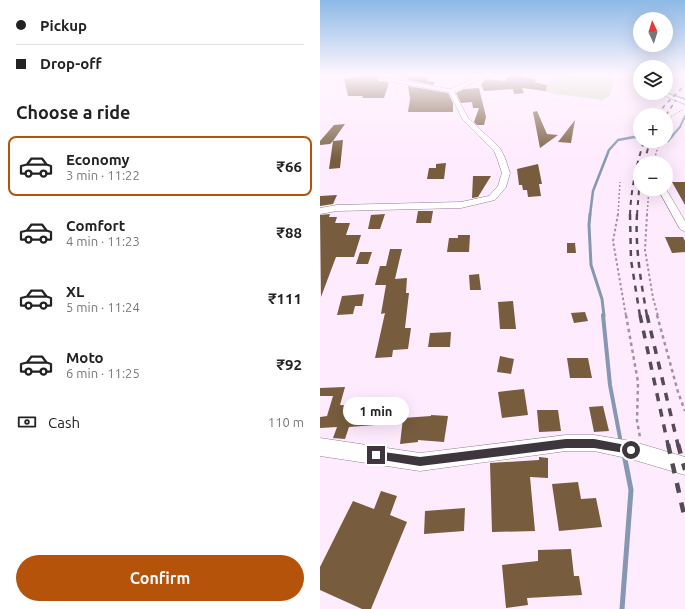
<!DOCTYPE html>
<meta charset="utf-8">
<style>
body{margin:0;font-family:Ubuntu,sans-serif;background:#f6f6f6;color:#222;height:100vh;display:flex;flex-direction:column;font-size:15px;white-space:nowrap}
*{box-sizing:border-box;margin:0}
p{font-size:13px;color:#767676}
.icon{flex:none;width:22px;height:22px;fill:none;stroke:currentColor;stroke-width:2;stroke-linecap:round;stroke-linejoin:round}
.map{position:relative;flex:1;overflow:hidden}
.sheet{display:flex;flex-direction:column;background:#fff;width:320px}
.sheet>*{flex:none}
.banner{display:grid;align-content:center;height:88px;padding:0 16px;background:#fff}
.needle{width:26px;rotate:356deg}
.fabs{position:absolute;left:313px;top:12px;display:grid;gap:8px}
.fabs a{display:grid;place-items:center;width:40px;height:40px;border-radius:50%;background:#fff;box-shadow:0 4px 16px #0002;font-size:20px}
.end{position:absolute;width:18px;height:18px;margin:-9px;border:5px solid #3d363d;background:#fff;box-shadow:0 0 0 2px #fff}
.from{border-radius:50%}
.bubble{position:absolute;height:28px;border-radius:14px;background:#fff;box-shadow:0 4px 16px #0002;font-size:13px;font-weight:700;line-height:28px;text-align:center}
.banner b{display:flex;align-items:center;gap:14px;height:38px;font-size:15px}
.banner b+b{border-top:1px solid #e0e0e0}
.banner i{width:10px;height:10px;background:#222}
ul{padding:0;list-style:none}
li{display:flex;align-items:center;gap:12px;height:60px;margin:0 8px 6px;padding:0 8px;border:2px solid transparent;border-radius:8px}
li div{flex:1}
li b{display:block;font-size:15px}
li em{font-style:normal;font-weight:700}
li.active{border-color:#b45309}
li>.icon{width:36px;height:36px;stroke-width:1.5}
h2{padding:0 16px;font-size:18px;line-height:48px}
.pay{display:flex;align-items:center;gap:10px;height:44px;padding:0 16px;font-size:15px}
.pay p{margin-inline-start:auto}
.cta{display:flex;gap:8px;margin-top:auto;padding:8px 16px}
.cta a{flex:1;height:46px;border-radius:24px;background:#b45309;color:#fff;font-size:16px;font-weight:700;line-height:46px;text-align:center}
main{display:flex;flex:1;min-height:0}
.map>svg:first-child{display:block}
.green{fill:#ceddb4}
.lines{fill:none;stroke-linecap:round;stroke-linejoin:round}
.stream-far4{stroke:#8597b1;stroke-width:2}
.stream-far3{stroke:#8597b1;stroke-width:2.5}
.stream-far2{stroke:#8597b1;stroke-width:3}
.stream-far1{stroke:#8597b1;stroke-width:4}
.stream{stroke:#8597b1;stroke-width:5}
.building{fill:#775c3d}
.minor-casing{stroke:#917f90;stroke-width:1}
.tertiary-casing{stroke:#917f90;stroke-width:1}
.path-far3{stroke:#a0929f;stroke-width:1;stroke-dasharray:1.5 1.5;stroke-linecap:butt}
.path-far2{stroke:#a0929f;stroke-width:1.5;stroke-dasharray:2 2;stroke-linecap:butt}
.path-far1{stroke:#a0929f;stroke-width:2;stroke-dasharray:2.5 2.5;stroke-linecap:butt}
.path{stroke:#a0929f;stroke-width:2.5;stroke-dasharray:3.5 3.5;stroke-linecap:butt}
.minor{fill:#fff;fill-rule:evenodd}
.tertiary{fill:#fff;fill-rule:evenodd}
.rail-far4{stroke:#544c54;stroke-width:1.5;stroke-dasharray:4 4;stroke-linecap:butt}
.rail-far3{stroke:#544c54;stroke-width:2;stroke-dasharray:5 5;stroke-linecap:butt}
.rail-far2{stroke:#544c54;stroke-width:2.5;stroke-dasharray:6 6;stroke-linecap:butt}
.rail-far1{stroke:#544c54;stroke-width:3.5;stroke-dasharray:8 8;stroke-linecap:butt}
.rail{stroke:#544c54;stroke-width:4.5;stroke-dasharray:10 10;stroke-linecap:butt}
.route{fill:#3d363d}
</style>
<main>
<section class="sheet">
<div class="banner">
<b><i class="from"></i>Pickup</b>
<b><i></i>Drop-off</b>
</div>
<h2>Choose a ride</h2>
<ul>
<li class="active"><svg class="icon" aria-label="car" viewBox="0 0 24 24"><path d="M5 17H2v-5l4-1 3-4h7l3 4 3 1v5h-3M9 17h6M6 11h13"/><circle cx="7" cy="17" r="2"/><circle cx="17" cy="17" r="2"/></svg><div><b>Economy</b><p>3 min · 11:22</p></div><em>₹66</em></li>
<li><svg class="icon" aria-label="car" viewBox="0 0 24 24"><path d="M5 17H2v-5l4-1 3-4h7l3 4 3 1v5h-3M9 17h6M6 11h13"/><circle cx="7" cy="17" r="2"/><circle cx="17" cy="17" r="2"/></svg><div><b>Comfort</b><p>4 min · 11:23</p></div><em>₹88</em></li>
<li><svg class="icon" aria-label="car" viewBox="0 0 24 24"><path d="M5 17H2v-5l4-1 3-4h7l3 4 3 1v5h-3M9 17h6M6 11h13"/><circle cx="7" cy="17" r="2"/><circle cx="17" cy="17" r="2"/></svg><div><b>XL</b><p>5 min · 11:24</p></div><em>₹111</em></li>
<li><svg class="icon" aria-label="car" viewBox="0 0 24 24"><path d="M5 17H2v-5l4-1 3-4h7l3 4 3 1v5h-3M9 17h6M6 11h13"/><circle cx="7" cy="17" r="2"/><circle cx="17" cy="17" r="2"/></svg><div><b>Moto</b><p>6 min · 11:25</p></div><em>₹92</em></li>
</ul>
<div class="pay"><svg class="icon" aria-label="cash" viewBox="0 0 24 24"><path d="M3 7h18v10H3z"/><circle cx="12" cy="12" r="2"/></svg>Cash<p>110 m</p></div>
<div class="cta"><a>Confirm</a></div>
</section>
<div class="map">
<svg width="365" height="609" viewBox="0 0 365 609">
<rect width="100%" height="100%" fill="#ffebfe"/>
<path class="green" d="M256 74H289L295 81 289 96 282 100 236 94 218 90 232 80Z"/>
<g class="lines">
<path class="stream-far4" d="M345 93 365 99
M352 136 360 127 365 116"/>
<path class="stream-far3" d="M341 141H348L353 135
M270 215 273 191 289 150 298 140 314 137 320 138"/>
<path class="stream-far2" d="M270 214 269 225 271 265 282 299 284 316"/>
<path class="stream-far1" d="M283 315 290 385 301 443"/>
<path class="stream" d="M302 609 311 490 304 454"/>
</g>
<path class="building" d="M44 74H57L59 82 63 81 69 83 64 98H42L43 96H28L24 79 45 76Z
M191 74 217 80 214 82 227 85 226 91 202 88 204 93 194 94 193 89 164 91 161 84 166 79 185 81Z
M90 76 108 77 107 81 115 82 113 85 87 80Z
M88 86 128 93 133 103V112H88L90 99Z
M159 88 166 117 164 125H157L154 122 159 108H153L152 102 141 103 136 93 144 89Z
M217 111 227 134 238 135 220 148 213 112Z
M255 120 251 143 238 142Z
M25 124 13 141 23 140 20 168 9 169 13 141 10 144 0 145V141L14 125Z
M126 163 124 179H107L109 168H116V164Z
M218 164 222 184H219L221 196 208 197 207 190H203L202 185H199L197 169Z
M153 176H171L158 197 152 198Z
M352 182H365V205Z
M17 195 13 204 0 206V196Z
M98 211H113L111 223H96Z
M10 214 9 217H17L15 223H30L26 235H41L34 257H16L1 297 0 215Z
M65 214 60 229H48L51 215Z
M138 235H150L149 252H127L129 238H138Z
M345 237H363L365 241V252L352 253Z
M247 243H255L256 253H247Z
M70 249H82L75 279 87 278 86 293H89L85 328H91L88 349 73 350 72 357 55 358 65 313 61 314 66 285H55L60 266H66Z
M40 252H52L48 264H36Z
M159 274 161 290H150L149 275Z
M44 294 42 306H35L33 314 17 315 22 296Z
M193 301 196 329H180L178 302Z
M265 312 268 321 254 323 251 313Z
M131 332 130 347H108L110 333Z
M180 356 194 359 191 374 177 372Z
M247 358H268L272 378H250Z
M25 387 20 405 42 406 71 405 68 424 29 427 25 439 13 438 17 427 0 428V417L7 416 13 396H0V388Z
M204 389 208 415 182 418 178 392Z
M283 406 289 431 274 432 269 407Z
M217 410H238L241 431 219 432Z
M111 415 128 416 124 442 98 440V442L80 444 83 418 111 416Z
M219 457 228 458V478L210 477 215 531 172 532 170 463 219 460Z
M258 482 261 499 276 498 282 527 239 531 232 484Z
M61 491 77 496 70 515 87 522 51 609H42L0 590V567L33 501 54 509Z
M145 508 144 531 104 534 105 511Z
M251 549 254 576H259L262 595 207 598 208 605 186 608 182 565 218 561V550Z"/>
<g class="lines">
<g class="minor-casing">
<path id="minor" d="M58 74H63L71 79 130 89 166 74H172L134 92 148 118 180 148 185 158 190 173 186 187 175 200 141 208 17 211 0 214V208L17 205 141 202 169 196 178 186 182 173 177 158 174 151 143 120 129 92 67 81 61 78Z
M308 74H313L320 80V85Z
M338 93H346L365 100V104Z
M338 189H346L365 221V232L360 229Z"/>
</g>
<g class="tertiary-casing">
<path id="tertiary" d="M246 435H274L311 441 365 457V475L311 459 274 451H246L100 471 0 456V438L100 453Z"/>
</g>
<path class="path-far3" d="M346 127 350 117 364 109"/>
<path class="path-far2" d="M333 163 340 141
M298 215 300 182
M327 215 329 189"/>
<path class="path-far1" d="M298 214 293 241 306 316
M327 214 325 250 333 298 338 316"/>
<path class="path" d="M306 315 318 382 317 421 320 437
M337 315 358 392 365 411"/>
<use href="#minor" class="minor"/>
<use href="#tertiary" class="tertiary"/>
<path class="rail-far4" d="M338 115 344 106 365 85
M346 115 356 100"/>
<path class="rail-far3" d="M324 163 330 141
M310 215C311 189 316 166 324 141
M317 215 320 178"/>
<path class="rail-far2" d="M310 214 311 260 320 316
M317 214C315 248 321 282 327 316"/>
<path class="rail-far1" d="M320 315 348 445
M327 315 358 445"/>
<path class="rail" d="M348 444 365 519
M358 444 365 470"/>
</g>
<linearGradient id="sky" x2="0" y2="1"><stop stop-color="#8db9e6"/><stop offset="0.47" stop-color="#fff6ff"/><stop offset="1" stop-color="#fff6ff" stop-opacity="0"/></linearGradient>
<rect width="365" height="159" fill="url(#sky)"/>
<path class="route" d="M246 439H274L311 446 314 447 315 450 314 453 311 454 274 448H246L100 466 56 459 53 458 52 455 53 452 56 451 100 457Z"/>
</svg>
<div class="fabs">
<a><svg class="needle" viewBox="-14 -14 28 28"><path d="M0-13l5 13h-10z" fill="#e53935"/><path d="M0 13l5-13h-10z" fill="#767676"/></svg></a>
<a><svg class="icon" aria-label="layers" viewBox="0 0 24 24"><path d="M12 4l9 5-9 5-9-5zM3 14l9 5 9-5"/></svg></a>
<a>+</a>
<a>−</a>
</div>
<i class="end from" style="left:311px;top:450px"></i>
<i class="end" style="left:56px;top:455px"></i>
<div class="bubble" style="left:23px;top:397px;width:66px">1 min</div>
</div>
</main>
